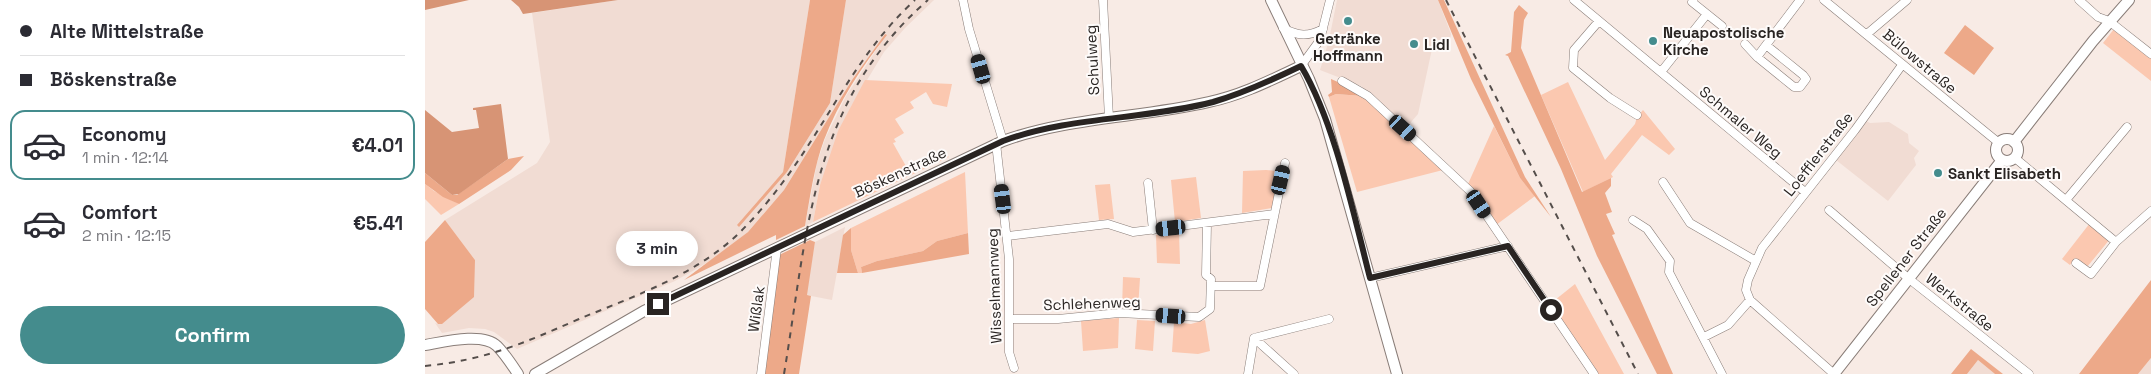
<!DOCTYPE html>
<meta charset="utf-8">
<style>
body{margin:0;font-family:"Space Grotesk",sans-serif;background:#f7f7f7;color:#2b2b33;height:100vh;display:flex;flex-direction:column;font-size:19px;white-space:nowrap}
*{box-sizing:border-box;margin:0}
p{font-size:16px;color:#7c7c81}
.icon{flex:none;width:28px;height:28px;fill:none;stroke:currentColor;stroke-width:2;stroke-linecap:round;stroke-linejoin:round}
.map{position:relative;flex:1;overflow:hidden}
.drawer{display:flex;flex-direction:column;background:#fff;width:425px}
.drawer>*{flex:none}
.guide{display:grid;align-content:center;height:110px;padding:0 20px;background:#fff}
.end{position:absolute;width:22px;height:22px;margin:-11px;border:6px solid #292422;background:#fff;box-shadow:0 0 0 2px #fff}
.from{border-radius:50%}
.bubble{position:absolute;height:35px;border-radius:18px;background:#fff;box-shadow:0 2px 12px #0003;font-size:16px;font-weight:700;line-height:35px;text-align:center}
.car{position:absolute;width:15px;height:30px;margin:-15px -8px;border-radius:6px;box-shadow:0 0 4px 1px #0007;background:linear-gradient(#222 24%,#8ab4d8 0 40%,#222 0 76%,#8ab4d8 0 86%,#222 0)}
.guide b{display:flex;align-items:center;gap:18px;height:48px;font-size:19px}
.guide b+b{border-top:1px solid #e1e1e2}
.guide i{width:12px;height:12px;background:#2b2b33}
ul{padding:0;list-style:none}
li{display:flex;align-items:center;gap:15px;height:70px;margin:0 10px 8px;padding:0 10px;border:2px solid transparent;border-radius:15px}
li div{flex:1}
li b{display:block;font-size:19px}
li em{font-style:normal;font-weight:700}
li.active{border-color:#448c8d}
li>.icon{width:45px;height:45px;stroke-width:1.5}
.button{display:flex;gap:10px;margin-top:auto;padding:10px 20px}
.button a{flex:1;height:58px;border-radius:30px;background:#448c8d;color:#fff;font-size:20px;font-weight:700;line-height:58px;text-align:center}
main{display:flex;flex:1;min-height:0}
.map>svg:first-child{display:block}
.built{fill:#f1dcd3}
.green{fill:#fbc8b0}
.forest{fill:#eda989}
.water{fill:#d79475}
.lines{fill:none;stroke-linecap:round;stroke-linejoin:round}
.street-casing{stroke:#897d78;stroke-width:9}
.secondary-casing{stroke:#897d78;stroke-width:12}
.street{stroke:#fff;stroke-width:8}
.secondary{stroke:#fff;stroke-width:10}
.rail{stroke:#554e4b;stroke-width:2;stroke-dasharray:6 6;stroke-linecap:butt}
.route{stroke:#292422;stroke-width:6}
.poi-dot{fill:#448c8d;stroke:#fefbfa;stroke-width:2}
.labels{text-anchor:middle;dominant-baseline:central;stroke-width:4;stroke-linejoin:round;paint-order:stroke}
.poi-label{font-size:15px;font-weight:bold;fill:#292422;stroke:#fefbfa;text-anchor:start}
.street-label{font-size:15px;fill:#292422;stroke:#fefbfa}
</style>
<main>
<section class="drawer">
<div class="guide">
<b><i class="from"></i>Alte Mittelstraße</b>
<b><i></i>Böskenstraße</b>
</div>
<ul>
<li class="active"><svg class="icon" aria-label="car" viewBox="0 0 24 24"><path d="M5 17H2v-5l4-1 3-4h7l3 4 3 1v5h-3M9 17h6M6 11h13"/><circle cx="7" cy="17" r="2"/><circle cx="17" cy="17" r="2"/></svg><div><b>Economy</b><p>1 min · 12:14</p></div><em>€4.01</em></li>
<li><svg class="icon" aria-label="car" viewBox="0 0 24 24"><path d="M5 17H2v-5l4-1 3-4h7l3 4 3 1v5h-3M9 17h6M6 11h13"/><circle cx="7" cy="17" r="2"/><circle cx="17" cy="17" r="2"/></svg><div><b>Comfort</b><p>2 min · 12:15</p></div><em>€5.41</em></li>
</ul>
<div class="button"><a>Confirm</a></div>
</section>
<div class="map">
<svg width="1726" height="374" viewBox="0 0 1726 374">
<rect width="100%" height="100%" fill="#f8ebe5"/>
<path class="built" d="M193 0H385L358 172 312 225 362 172 405 103 421 0H509L480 28 459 52 427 105 395 185 388 222 380 226 392 163 400 139 421 96 461 35 460 34 427 80 359 190 323 232 292 257 250 281 92 349 69 332 60 329 44 328 17 333 10 323 13 324 50 260 20 220 112 163 125 142 107 13Z
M912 0H1013L1026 34 1023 52 1007 49 993 114 981 128 936 86 895 70 904 40Z
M1441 121 1445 123 1464 122 1483 134 1484 143 1494 151 1489 158 1491 165 1463 201 1411 160Z
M420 227 407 300 381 295 390 242Z
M1726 358V374H1713Z
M1553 360 1570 374H1542Z"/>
<path class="green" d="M1689 29 1726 58V81L1678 43Z
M440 80 527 84 522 107 508 104 501 92 485 102 489 108 470 119 479 133 469 139 471 142 468 143 482 168 486 170 521 155 524 157 388 222 395 185 413 131Z
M1143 82 1180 160 1210 124 1212 117 1218 110 1250 149 1244 155 1217 135 1186 174 1188 177 1158 192 1116 95Z
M934 92 1018 170 932 192 904 97 911 94 936 96Z
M1069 126 1095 178 1110 196 1071 225 1043 184Z
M841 170 852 171 855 175 847 208 817 213 818 171Z
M540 172 543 233 512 241 498 251 452 261 436 267 437 273H433L426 250V228Z
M771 177 776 218 750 222 746 180Z
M0 184 9 191 34 204 16 215 0 199Z
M685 184 689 219 674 220 670 185Z
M1665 223 1685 239 1662 267 1650 258 1645 265 1637 259Z
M754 232 755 264 732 263 731 235Z
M698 277 715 278 713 309 697 308Z
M1150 284 1199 374H1172L1125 304Z
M694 318 693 348 658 351 656 321Z
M712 320 730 321 728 351 710 349Z
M780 320 785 351 773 354 747 352 749 322 766 324Z"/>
<path class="forest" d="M385 0H421L405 103 362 172 314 227 312 225 358 172Z
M1013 0H1019L1100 177 1126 217 1095 178 1046 79Z
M1094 5 1103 13 1099 20 1096 48 1157 192 1186 178V186L1180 193 1187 212 1181 214 1190 234 1187 235 1248 374H1232L1172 256 1136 169 1083 56 1080 55 1086 52 1089 12Z
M1540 25 1569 48 1549 75 1519 53Z
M460 34 462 35C437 66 413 103 399 140 389 167 385 197 380 226L351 240V235L259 280 323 232 359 190 427 80Z
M906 79 929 89 937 96 911 94 904 97 903 95 907 92Z
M99 156 86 170 34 204 18 197 0 184V173L27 195H32L83 159Z
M20 220 50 260 49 297 17 324H13L0 309V242Z
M426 228V250L433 273H412L418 235Z
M543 233 544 254 437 273 436 267 452 261 498 251 512 241Z
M385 240 390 242 382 295 386 296 374 374H336L354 255Z
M1726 280V358L1713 374H1654Z
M1546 349 1578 374H1570L1553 360 1542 374H1526Z"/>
<path class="water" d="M0 0H44L0 10Z
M86 0H193L98 14 94 7Z
M76 104 83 159 34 194 27 195 0 173V110L27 132 54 128 51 110H48V108Z"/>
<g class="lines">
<g class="street-casing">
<path id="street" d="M538 0 544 29 578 141
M678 0 684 118
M1149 0 1380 192
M1268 0 1267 2 1297 26
M1399 0 1574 143
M1654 0 1673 17 1684 21 1726 54
M1174 21 1149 50 1148 68 1185 98 1212 115
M858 28C873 36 883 37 898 29
M1442 34 1482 0
M1320 44 1332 57
M1341 45 1378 75 1381 79 1375 87H1369L1332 57 1375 0
M876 66 895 40 905 0
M1236 72 1282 14
M917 81 943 96 1045 191 1169 374
M571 143 584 259V352L589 368
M1590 158 1691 242
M1238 182 1265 223 1331 261
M723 183 728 230
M1641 200 1702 127
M1404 210 1483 278 1604 374
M1208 220 1222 229 1245 261 1244 272 1297 374
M583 236 683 224 708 232 849 214
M1651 263 1666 274 1691 242 1726 211
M945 278 1083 246
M786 286H835L860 163
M585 319H633L694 313 774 317 785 309 786 279 781 275 782 224
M1279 337 1303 325 1325 300
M829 338 869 374
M336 374 352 248
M823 374 829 338 904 319
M1409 374 1325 300 1321 290 1323 280 1337 248 1430 130 1477 65"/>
</g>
<g class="secondary-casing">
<path id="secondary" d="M846 0 884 79 900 119 972 374
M1571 150a11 11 0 1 1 22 0a11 11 0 1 1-22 0Z
M1589 142 1668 41 1704 0
M0 345C18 342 58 332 72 346 80 354 87 365 93 374
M110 374 219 311 578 141C644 117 716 118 784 102 817 95 846 80 876 66
M1409 374 1577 160"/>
</g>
<use href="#street" class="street"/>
<use href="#secondary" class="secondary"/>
<path class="rail" d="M1021 0 1213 374
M0 366C61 360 99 343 154 319 212 295 277 273 321 226 333 214 345 199 355 186 403 123 430 55 490 0
M359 374C383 231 385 103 503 0"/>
</g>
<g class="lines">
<path class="route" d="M233 304 578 141C646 116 719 120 788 102 819 93 847 80 876 66 910 123 928 212 945 278L1083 246 1126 310"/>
</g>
<g class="poi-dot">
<circle cx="923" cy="21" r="5"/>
<circle cx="1228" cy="41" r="5"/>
<circle cx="989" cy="44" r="5"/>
<circle cx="1513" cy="173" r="5"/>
</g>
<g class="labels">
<g class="poi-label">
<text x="1238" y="32">Neuapostolische<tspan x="1238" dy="17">Kirche</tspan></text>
<text x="923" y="38" text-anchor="middle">Getränke<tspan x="923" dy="17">Hoffmann</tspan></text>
<text x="999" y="44">Lidl</text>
<text x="1523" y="173">Sankt Elisabeth</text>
</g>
<g class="street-label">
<text transform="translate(667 60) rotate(-93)">Schulweg</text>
<text transform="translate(1495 61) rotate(40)">Bülowstraße</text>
<text transform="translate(1316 122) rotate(40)">Schmaler Weg</text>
<text transform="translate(1393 154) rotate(-52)">Loefflerstraße</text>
<text transform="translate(475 172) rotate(-25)">Böskenstraße</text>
<text transform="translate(1481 257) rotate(-52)">Spellener Straße</text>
<text transform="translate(569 286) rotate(-92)">Wisselmannweg</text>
<text transform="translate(1535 302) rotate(39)">Werkstraße</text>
<text transform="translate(667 303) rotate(-2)">Schlehenweg</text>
<text transform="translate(331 309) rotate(-82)">Wißlak</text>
</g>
</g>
</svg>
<i class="end from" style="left:1126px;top:310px"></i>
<i class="end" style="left:233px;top:304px"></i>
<div class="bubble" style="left:191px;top:231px;width:82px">3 min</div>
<i class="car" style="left:556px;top:69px;rotate:344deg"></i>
<i class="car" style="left:978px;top:128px;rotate:132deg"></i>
<i class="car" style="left:856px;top:180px;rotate:13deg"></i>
<i class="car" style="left:578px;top:199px;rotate:353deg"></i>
<i class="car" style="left:1054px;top:204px;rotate:146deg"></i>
<i class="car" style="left:746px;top:228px;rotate:264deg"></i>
<i class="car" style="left:746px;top:316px;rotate:274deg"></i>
</div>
</main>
